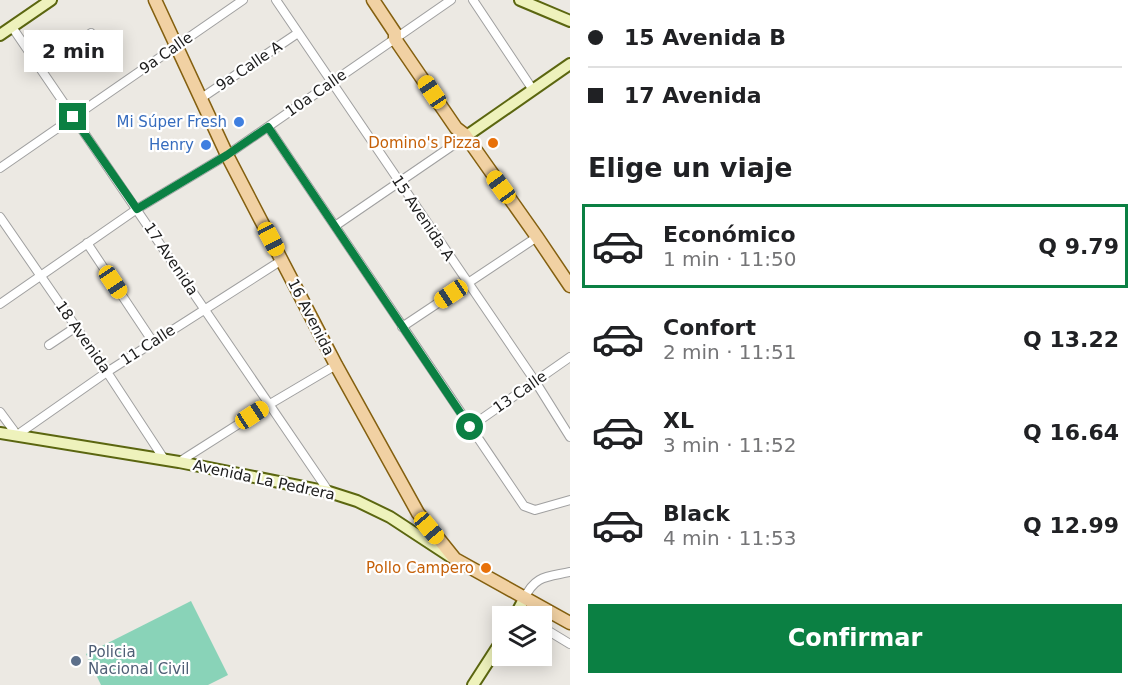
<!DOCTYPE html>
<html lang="es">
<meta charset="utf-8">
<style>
body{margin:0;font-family:"DejaVu Sans",sans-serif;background:#f6f6f6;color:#202124;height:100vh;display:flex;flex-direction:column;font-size:22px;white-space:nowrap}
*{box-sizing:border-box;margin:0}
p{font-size:20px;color:#757577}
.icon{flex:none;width:33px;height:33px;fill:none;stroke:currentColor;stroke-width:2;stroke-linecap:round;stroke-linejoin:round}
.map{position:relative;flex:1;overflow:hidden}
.side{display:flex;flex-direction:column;background:#fff;width:570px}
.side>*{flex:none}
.top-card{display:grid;align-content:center;height:132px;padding:0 18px;background:#fff}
.fabs{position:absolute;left:492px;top:606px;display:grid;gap:12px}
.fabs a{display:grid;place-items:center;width:60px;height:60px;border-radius:0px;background:#fff;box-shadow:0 3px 15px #0003;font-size:30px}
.end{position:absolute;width:27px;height:27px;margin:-14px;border:8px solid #0b8043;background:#fff;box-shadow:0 0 0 3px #fff}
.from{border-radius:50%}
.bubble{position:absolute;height:42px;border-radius:0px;background:#fff;box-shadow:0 3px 15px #0003;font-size:20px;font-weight:700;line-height:42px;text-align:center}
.car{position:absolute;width:18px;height:36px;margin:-18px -9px;border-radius:8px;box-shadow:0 0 4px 2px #0007;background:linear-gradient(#f5c518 24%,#345 0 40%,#f5c518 0 76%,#345 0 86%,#f5c518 0)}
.top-card b{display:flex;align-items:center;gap:21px;height:57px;font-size:22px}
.top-card b+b{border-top:2px solid #e0e0e0}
.top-card i{width:15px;height:15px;background:#202124}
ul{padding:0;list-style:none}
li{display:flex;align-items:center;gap:18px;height:84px;margin:0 12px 9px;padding:0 6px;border:3px solid transparent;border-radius:0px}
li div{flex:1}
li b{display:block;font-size:22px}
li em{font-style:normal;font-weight:700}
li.selected{border-color:#0b8043}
li>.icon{width:54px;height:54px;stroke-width:1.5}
h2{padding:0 18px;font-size:27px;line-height:72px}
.primary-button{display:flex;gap:12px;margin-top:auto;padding:12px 18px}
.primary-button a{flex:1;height:69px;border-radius:0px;background:#0b8043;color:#fff;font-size:24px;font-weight:700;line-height:69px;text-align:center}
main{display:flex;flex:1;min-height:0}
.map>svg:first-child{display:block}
.pitch{fill:#89d3b8}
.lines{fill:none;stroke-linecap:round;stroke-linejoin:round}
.street-casing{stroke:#a0a0a0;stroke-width:10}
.secondary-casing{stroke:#5b6610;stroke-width:14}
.primary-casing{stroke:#846010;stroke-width:15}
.street{stroke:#fff;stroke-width:8}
.secondary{stroke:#eef2bc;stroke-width:10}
.primary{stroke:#f1d1a3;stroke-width:12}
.route{stroke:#0b8043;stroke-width:8}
.shop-dot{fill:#3f7fe0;stroke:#fff;stroke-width:2}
.food-dot{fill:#e8710a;stroke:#fff;stroke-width:2}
.service-dot{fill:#5c6f8a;stroke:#fff;stroke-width:2}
.labels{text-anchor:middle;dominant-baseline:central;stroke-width:4.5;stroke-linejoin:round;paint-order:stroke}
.street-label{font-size:15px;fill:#1c1c1c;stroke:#fff}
.shop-label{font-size:15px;fill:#366cbe;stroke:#fff;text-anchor:end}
.food-label{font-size:15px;fill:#c56008;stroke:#fff;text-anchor:end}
.service-label{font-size:15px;fill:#4e5e75;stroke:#fff;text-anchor:start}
</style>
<main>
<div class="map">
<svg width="570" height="685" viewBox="0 0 570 685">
<rect width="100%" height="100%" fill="#ece9e3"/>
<path class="pitch" d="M191 601 228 675 208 685H101L86 654Z"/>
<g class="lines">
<g class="street-casing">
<path id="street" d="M276 0 535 381 570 437
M473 0 533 90
M12 27 329 492
M40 68 91 33
M200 99 298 33
M268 127 524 506 535 510 570 500
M0 168 243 0
M0 217 107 372 164 459
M335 226 465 137
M87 243 153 342
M0 304 137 209 227 155 451 0
M402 327 537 237
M49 345 76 327
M0 412 17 435 107 372 282 260
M470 427 570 357
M179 462 270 404 336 365
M524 599C535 575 547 577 570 572
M519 611 526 616
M542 627 570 644"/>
</g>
<g class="secondary-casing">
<path id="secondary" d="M520 0 570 21
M0 35 51 0
M465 137 570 64
M0 433 179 462 329 492 357 501 390 517 451 557
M515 616 524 599
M473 685 502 640"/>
</g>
<g class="primary-casing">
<path id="primary" d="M155 0 227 155 336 365 418 513 455 559 570 623
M373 0 395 33V39L456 128 465 135 537 237 570 286"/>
</g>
<use href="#street" class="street"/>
<use href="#secondary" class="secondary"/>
<use href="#primary" class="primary"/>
</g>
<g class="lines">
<path class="route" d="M73 117 137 209 227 155 268 127 470 427"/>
</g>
<g class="shop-dot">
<circle cx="239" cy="122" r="6"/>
<circle cx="206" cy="145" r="6"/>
</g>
<g class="food-dot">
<circle cx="493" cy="143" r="6"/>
<circle cx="486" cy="568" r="6"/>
</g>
<circle class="service-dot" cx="76" cy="661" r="6"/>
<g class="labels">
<g class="street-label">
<text transform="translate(166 53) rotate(-35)">9a Calle</text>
<text transform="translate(249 66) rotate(-34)">9a Calle A</text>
<text transform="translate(316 93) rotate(-35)">10a Calle</text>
<text transform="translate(423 218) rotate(56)">15 Avenida A</text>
<text transform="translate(171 259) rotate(56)">17 Avenida</text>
<text transform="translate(311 317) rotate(63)">16 Avenida</text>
<text transform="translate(83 337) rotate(55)">18 Avenida</text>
<text transform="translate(148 345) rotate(-33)">11 Calle</text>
<text transform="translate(520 392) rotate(-35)">13 Calle</text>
<text transform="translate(264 480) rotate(12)">Avenida La Pedrera</text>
</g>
<g class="shop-label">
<text x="227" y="122">Mi Súper Fresh</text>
<text x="194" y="145">Henry</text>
</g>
<g class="food-label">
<text x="481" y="143">Domino's Pizza</text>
<text x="474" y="568">Pollo Campero</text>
</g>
<g class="service-label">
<text x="88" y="652">Policia<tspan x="88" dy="17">Nacional Civil</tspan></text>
</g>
</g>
</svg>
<div class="fabs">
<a><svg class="icon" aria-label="layers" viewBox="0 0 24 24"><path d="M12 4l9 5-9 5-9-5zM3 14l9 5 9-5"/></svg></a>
</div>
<i class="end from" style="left:470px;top:427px"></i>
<i class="end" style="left:73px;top:117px"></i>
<div class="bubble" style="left:24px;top:30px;width:99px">2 min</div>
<i class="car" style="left:432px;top:92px;rotate:326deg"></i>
<i class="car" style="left:501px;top:187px;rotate:324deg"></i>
<i class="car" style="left:271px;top:239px;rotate:152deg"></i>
<i class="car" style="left:113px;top:282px;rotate:146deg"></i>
<i class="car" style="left:451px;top:294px;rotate:236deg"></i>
<i class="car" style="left:252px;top:415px;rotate:57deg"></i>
<i class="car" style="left:429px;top:528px;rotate:140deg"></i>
</div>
<section class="side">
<div class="top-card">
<b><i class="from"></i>15 Avenida B</b>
<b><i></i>17 Avenida</b>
</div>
<h2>Elige un viaje</h2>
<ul>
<li class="selected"><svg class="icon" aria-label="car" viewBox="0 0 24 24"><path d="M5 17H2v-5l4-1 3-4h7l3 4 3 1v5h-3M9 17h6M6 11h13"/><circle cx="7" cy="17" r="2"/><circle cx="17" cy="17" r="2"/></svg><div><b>Económico</b><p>1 min · 11:50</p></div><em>Q 9.79</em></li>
<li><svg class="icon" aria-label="car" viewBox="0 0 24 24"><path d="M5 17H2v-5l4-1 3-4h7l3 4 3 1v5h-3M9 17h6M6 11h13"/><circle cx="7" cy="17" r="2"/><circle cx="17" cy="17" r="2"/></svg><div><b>Confort</b><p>2 min · 11:51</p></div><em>Q 13.22</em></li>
<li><svg class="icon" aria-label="car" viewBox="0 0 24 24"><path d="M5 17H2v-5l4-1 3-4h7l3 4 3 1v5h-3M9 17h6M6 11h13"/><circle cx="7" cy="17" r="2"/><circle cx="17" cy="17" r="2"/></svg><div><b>XL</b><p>3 min · 11:52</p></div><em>Q 16.64</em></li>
<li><svg class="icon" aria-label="car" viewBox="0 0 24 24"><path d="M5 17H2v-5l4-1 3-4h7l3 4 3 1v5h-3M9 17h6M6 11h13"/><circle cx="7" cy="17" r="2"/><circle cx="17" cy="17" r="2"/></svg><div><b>Black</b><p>4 min · 11:53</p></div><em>Q 12.99</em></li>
</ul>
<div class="primary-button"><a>Confirmar</a></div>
</section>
</main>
